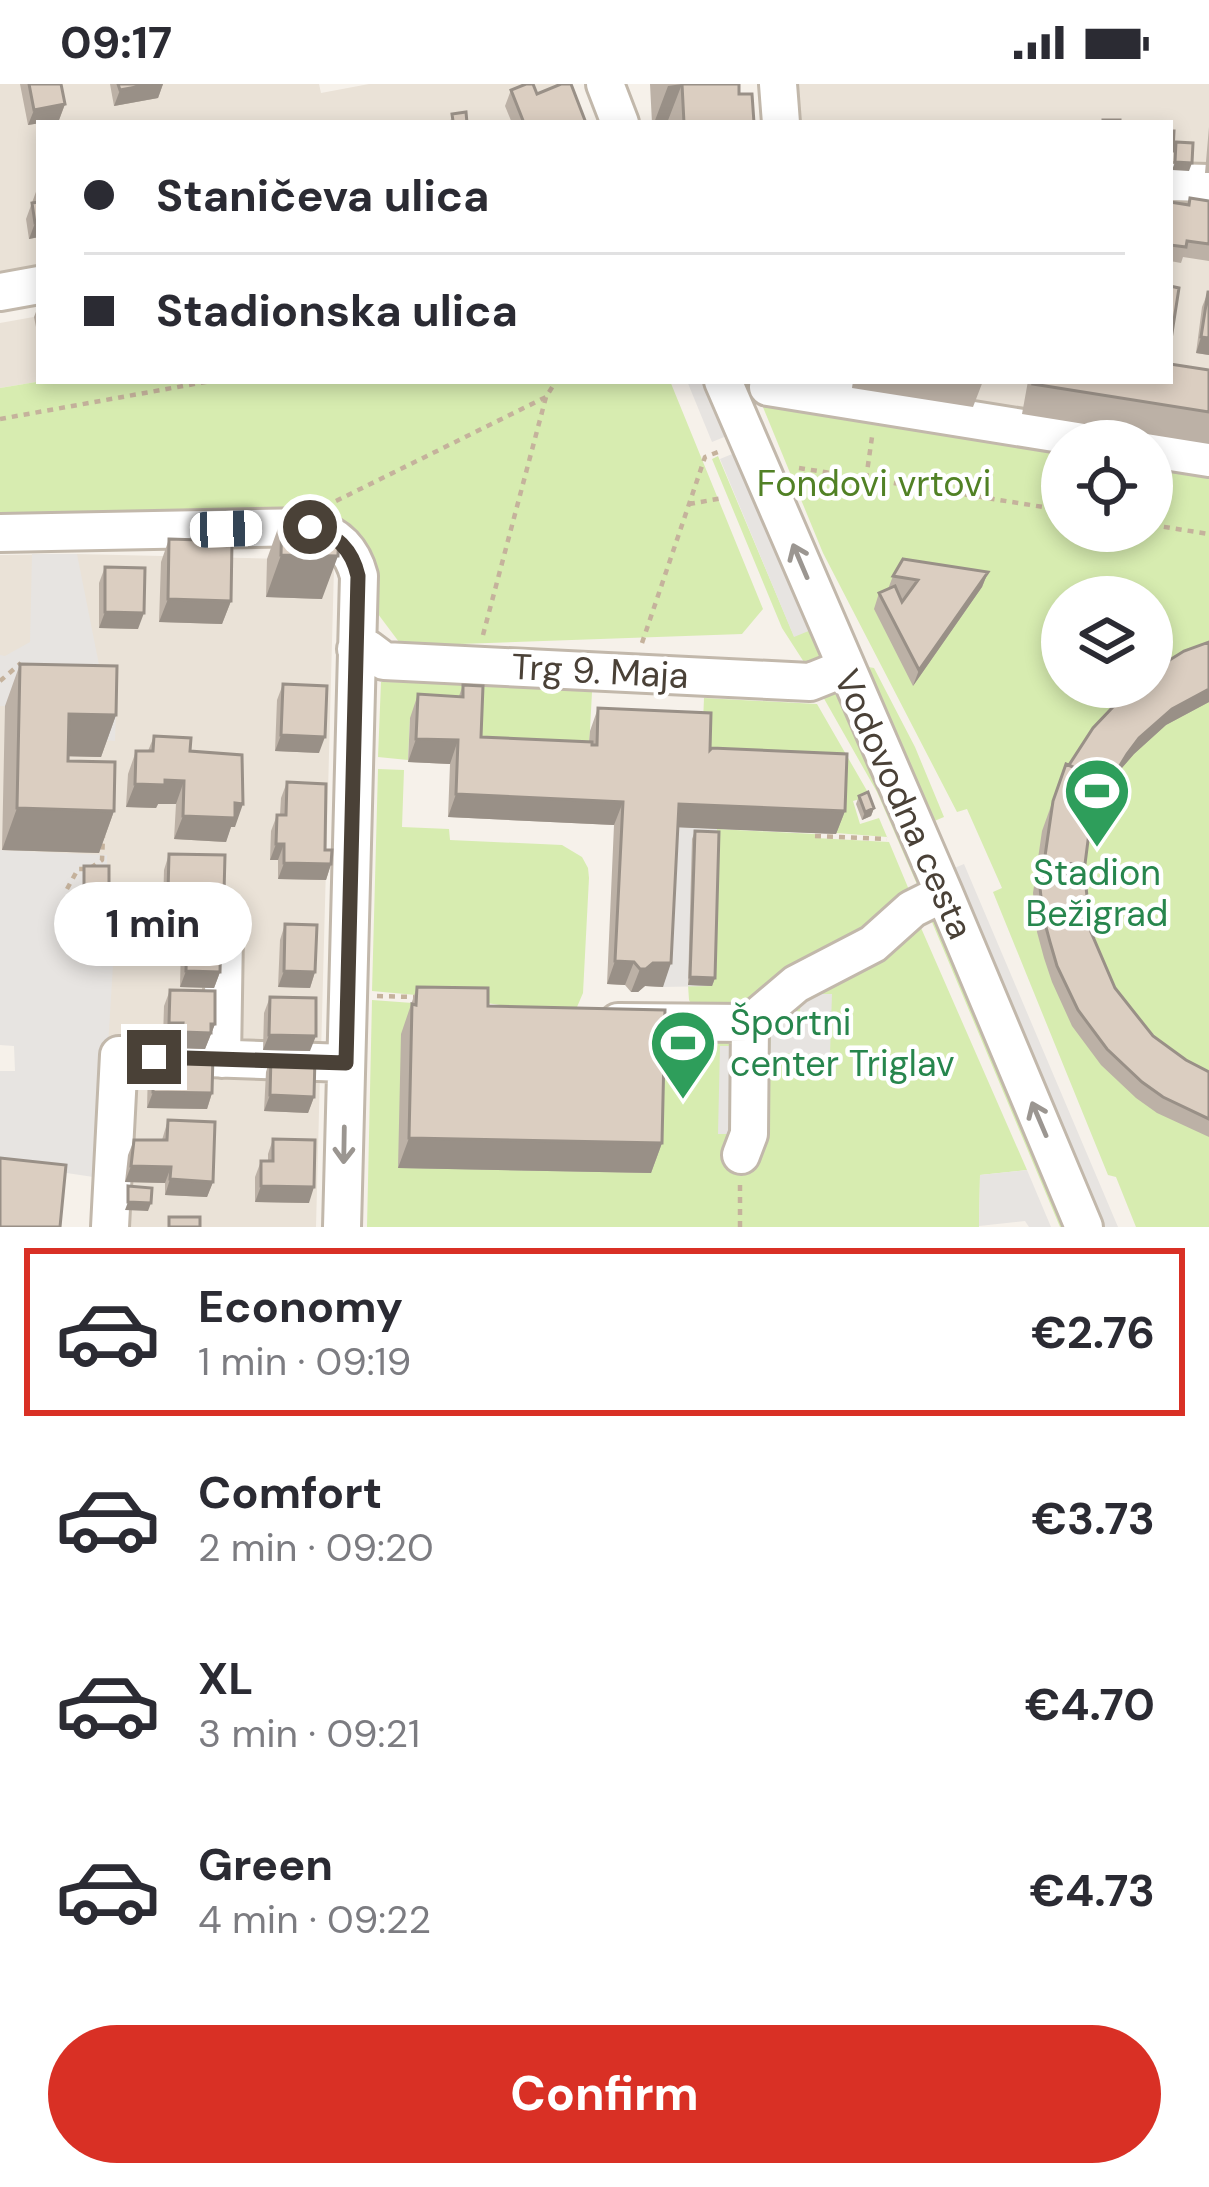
<!DOCTYPE html>
<meta charset="utf-8">
<style>
body{margin:0;font-family:"DM Sans",sans-serif;background:#f7f7f7;color:#2b2b33;height:100vh;display:flex;flex-direction:column;font-size:45px;white-space:nowrap}
*{box-sizing:border-box;margin:0}
p{font-size:39px;color:#7c7c81}
.icon{flex:none;width:66px;height:66px;fill:none;stroke:currentColor;stroke-width:2;stroke-linecap:round;stroke-linejoin:round}
.map{position:relative;height:1143px;overflow:hidden}
.panel{display:flex;flex-direction:column;background:#fff;flex:1}
.panel>*{flex:none}
.top-card{position:absolute;left:36px;top:36px;width:1137px;height:264px;border-radius:0px;box-shadow:0 6px 18px #0003;display:grid;align-content:center;height:264px;padding:0 48px;background:#fff}
.fabs{position:absolute;left:1041px;top:336px;display:grid;gap:24px}
.fabs a{display:grid;place-items:center;width:132px;height:132px;border-radius:50%;background:#fff;box-shadow:0 6px 18px #0003;font-size:60px}
.end{position:absolute;width:54px;height:54px;margin:-27px;border:15px solid #4a4137;background:#fff;box-shadow:0 0 0 6px #fff}
.from{border-radius:50%}
.bubble{position:absolute;height:84px;border-radius:42px;background:#fff;box-shadow:0 6px 18px #0003;font-size:39px;font-weight:700;line-height:84px;text-align:center}
.car{position:absolute;width:36px;height:72px;margin:-36px -18px;border-radius:15px;box-shadow:0 0 9px 3px #0007;background:linear-gradient(#fff 24%,#345 0 40%,#fff 0 76%,#345 0 86%,#fff 0)}
.top-card b{display:flex;align-items:center;gap:42px;height:114px;font-size:45px}
.top-card b+b{border-top:3px solid #e1e1e2}
.top-card i{width:30px;height:30px;background:#2b2b33}
ul{padding:21px 0 0;list-style:none}
li{display:flex;align-items:center;gap:36px;height:168px;margin:0 24px 18px;padding:0 24px;border:6px solid transparent;border-radius:0px}
li div{flex:1}
li b{display:block;font-size:45px}
li em{font-style:normal;font-weight:700}
li.selected{border-color:#d93025}
li>.icon{width:108px;height:108px;stroke-width:1.5}
.button{display:flex;gap:24px;margin-top:auto;padding:24px 48px}
.button a{flex:1;height:138px;border-radius:72px;background:#d93025;color:#fff;font-size:48px;font-weight:700;line-height:138px;text-align:center}
.status{display:flex;justify-content:space-between;align-items:center;height:84px;padding:0 60px;background:#fff;direction:ltr}
.status svg{height:33px;fill:currentColor}
.map>svg:first-child{display:block}
.residential{fill:#eae2d7}
.green{fill:#d7ecb0;fill-rule:evenodd}
.parking{fill:#e7e4e1}
.lines{fill:none;stroke-linecap:round;stroke-linejoin:round}
.minor-casing{stroke:#c2b8ab;stroke-width:42}
.path{stroke:#c5b29c;stroke-width:4.5;stroke-dasharray:6 6;stroke-linecap:butt}
.minor{stroke:#fff;stroke-width:36}
.wall{fill:#bcb1a6}
.shaded-wall{fill:#999087}
.building{fill:#dbcec1;stroke:#999087;stroke-width:3}
.oneway{stroke:#9b9691}
.route{stroke:#4a4137;stroke-width:15}
.labels{text-anchor:middle;dominant-baseline:central;stroke-width:9;stroke-linejoin:round;paint-order:stroke}
.park-label{font-size:36px;fill:#518125;stroke:#fff}
.street-label{font-size:36px;fill:#4a4137;stroke:#fff}
.leisure-label{font-size:36px;fill:#27864d;stroke:#fff}
</style>
<div class="status"><b>09:17</b><svg viewBox="0 0 49 12"><path d="M0 12V9h3v3zM5 12V6h3v6zM10 12V3h3v9zM15 12V0h3v12zM26 1h20v11H26zM47 4h2v5h-2z"/></svg></div>
<div class="map">
<svg width="1209" height="1143" viewBox="0 0 1209 1143">
<rect width="100%" height="100%" fill="#f6f1ea"/>
<path class="residential" d="M0 0H319L321 9 369 0H559L574 39H39V181L0 188Z
M789 0H1209V89L1170 88V39H793Z
M1170 114H1209V360L810 297H1170Z
M39 232V297H42L0 304V239Z
M77 470 323 476 334 483 321 970 107 962 0 843V471Z
M138 985 320 989 316 1143H123Z"/>
<path class="green" d="M42 297H670L763 525 742 550 402 562 378 530 368 527 356 458 0 439V304Z
M760 316 1062 362V447H1152V376L1209 386V1143H1136L1116 1093 1108 1091 993 808 1002 804 967 725 957 728 823 469ZM1062 513H1152V603H1062Z
M718 372 794 552 817 543 832 581 811 589 782 544 712 375Z
M868 583 874 584 915 663 944 733 932 738 857 588Z
M838 595 923 799 919 805 877 708 818 604Z
M381 598 458 599 592 608 588 684 473 676 454 636 410 634 408 676 378 673Z
M704 614 817 620 870 712 853 717 860 740 879 734 887 753 836 749 701 687Z
M378 685 404 686 402 743 449 745 450 756 562 761 582 773 588 784 589 794 583 909 577 923 560 930 460 915 372 907Z
M717 745 815 750 816 754 889 758 912 813 755 925 694 924 689 916 688 901H712Z
M929 831 936 832 1069 1143H1060Z
M918 837 1027 1086 980 1091 979 1143H367L372 916 467 923 702 948Z"/>
<path class="parking" d="M687 297H706L729 351 712 358Z
M737 368 811 546 794 553 720 375Z
M32 470H77L104 606 116 626 115 657 101 656V624L0 622V571L5 572 30 558Z
M670 743 717 745 712 902 663 903Z
M0 766 107 771V790L82 811 107 812V847L115 848 100 1094 0 1079V987H15L14 962 0 961Z
M964 780 1118 1143H1097L947 787Z
M801 910H832L830 971 770 969 771 952H767L765 1050H718L720 962H738L794 922V926L800 928Z
M1027 1086 1051 1143H1029L1025 1137 979 1142 980 1091Z"/>
<g class="lines">
<g class="minor-casing">
<path id="minor" d="M605 0 620 39
M778 0 781 39
M1170 98 1209 99
M0 208 39 201
M723 297 944 809 1084 1143
M768 303 1104 357
M1152 365 1209 374
M0 449 310 443C336 450 352 465 359 492L342 1143
M356 565H368L384 577 810 598 845 584
M618 938 750 939 796 900 873 860 912 825 944 809
M222 975 224 849
M741 1071 749 1050 750 939
M110 1143 119 971 346 979"/>
</g>
<path class="path" d="M0 335 211 297
M799 384 1062 426
M866 395 872 353
M336 417 546 313 556 297
M689 420 723 414
M1152 441 1209 450
M483 551 546 313
M642 559 705 373 718 368
M0 597 21 579
M815 752 887 755
M67 805 78 785H89L102 776 103 752
M377 912 414 913
M740 1143V1101"/>
<use href="#minor" class="minor"/>
</g>
<path class="wall" d="M20 0H61L65 20 59 36 28 41Z
M110 0H163L158 14 114 22Z
M637 0H739V10L754 39H652L650 0Z
M511 6 537 10 586 39H512L505 22Z
M1209 43V89H1205Z
M37 105H39V153L29 155 26 135Z
M1190 114 1209 117V177L1183 173 1181 179 1170 177V118L1187 121Z
M1208 208H1209V271L1196 269 1202 223Z
M39 220V258L34 233Z
M1209 286V360L1022 330 1028 297H1170Z
M853 297H983L973 323 852 304Z
M282 433 322 515 266 513 267 475Z
M169 455 231 517 222 540 159 538 161 478Z
M105 483 138 545 99 544V499Z
M988 488 982 503 913 602 874 525 879 509 888 505 893 492Z
M1209 558V618L1166 641 1134 670 1121 685 1096 727 1093 726 1085 780 1079 794 1091 848 1115 904 1153 952 1186 976 1209 988V1053L1157 1029 1136 1014 1101 981 1072 942 1052 898 1044 874 1037 848 1033 809 1042 747 1066 680 1069 681Z
M20 580 116 631 101 673 68 672V677L114 727 99 769 2 766 5 622Z
M283 600 319 669 275 667 277 616Z
M463 601 481 653 589 658 590 647 598 624 710 666 845 727 836 750 678 743 663 903 645 902 638 908H631L625 901 607 900 614 741 448 733 450 680 408 678 410 634 418 610 459 612Z
M154 652 190 667 235 743H231L226 758 174 755 176 720H158L156 724 126 723 128 690 136 667H148Z
M287 698 325 766 331 780 326 796 278 795V776H270L271 747 277 731H280L281 714Z
M859 712 874 724 871 732 862 736 856 720Z
M695 747 715 894 712 902 688 901 692 755Z
M169 770 224 809 219 824 163 823 164 786Z
M285 840 315 888 310 904 278 903 280 856Z
M187 845 220 888 214 904 180 903 181 861Z
M417 903 488 922 662 1059 651 1089 398 1084 401 950Z
M170 906 215 940 205 965 177 964V955L163 954 164 922Z
M270 913 310 967 263 966 264 929Z
M154 969 212 1009 207 1025 147 1024 148 985Z
M271 972 314 1013 308 1029 264 1027 266 988Z
M168 1036 213 1098 207 1113 165 1111V1099L125 1098 128 1071 134 1056H162Z
M273 1055 309 1119 255 1118V1093L261 1077H268V1070Z"/>
<path class="shaded-wall" d="M152 0H163L158 14 114 22 120 6Z
M682 0 667 39H654L668 2Z
M65 20 59 36 28 41 34 26Z
M1175 78 1192 79 1189 87 1172 86Z
M39 138V153L29 155 35 139Z
M1201 253 1209 254V271L1196 269Z
M281 471 338 472 322 515 266 513Z
M988 488 982 503 913 602 919 586Z
M168 515 231 517 222 540 159 538Z
M105 528 144 529 138 545 99 544Z
M1209 605V618L1166 641 1134 670 1121 685 1096 727 1102 711 1127 670 1139 654 1172 625Z
M69 630 116 631 101 673 53 672Z
M281 651 325 653 319 669 275 667Z
M416 655 458 656 450 680 408 678Z
M165 696 184 697 176 720H158L156 724 126 723 135 700Z
M456 710 623 718 614 741 448 733Z
M235 719 243 720 235 743H231L226 758 174 755 183 732Z
M679 720 845 727 836 750 670 743Z
M17 724 114 727 99 769 2 766Z
M874 724 871 732 862 736 865 728Z
M276 760H284L278 776H270Z
M284 779 331 780 326 796 278 795Z
M1044 779 1085 780 1074 810 1039 794Z
M84 803 109 804 107 812 81 811Z
M168 807 224 809 219 824 163 823Z
M615 877 634 878 625 901 607 900Z
M653 879H671L663 903 645 902 638 908H631L640 885Z
M186 887 220 888 214 904 180 903Z
M284 887 315 888 310 904 278 903Z
M690 893 715 894 712 902 688 901Z
M169 939H183L177 955 163 954Z
M211 940H215L205 965 177 964 182 948Z
M269 951 316 952 310 967 263 966Z
M153 1008 212 1009 207 1025 147 1024Z
M270 1011 314 1013 308 1029 264 1027Z
M409 1054 662 1059 651 1089 398 1084Z
M131 1082 171 1083 165 1099 125 1098Z
M170 1095 213 1098 207 1113 165 1111Z
M261 1102 314 1103 309 1119 255 1118Z
M128 1118 151 1119 148 1127 125 1126Z"/>
<path class="building" d="M29 0H61L65 20 34 26Z
M118 0H152L120 6Z
M526 0H533L537 10 561 0H571L586 39H524L511 6Z
M682 0H739V10H752L754 39H684Z
M466 28 467 39H441L453 37 452 30Z
M1103 36H1120V39H1103Z
M1170 47H1174L1173 67H1170Z
M1176 58 1193 59 1192 79 1175 78Z
M1190 114 1209 117V160L1187 157 1186 163 1170 161V118L1189 121Z
M39 118V138L35 139 32 119Z
M1170 202 1179 204 1170 262Z
M1208 208H1209V254L1201 253Z
M1170 280 1209 286V328L1033 300 1034 297H1170Z
M282 433 339 434 338 472 281 471Z
M169 455 232 457 231 517 168 515Z
M903 475 988 488 919 586 879 509 895 502 902 518 918 496 893 492Z
M105 483 145 484 144 529 105 528Z
M1079 503 1113 509V513H1077Z
M1209 558V605L1172 625 1139 654 1127 670 1102 711 1099 710 1103 696 1069 681 1093 644 1132 603H1152V587L1184 567Z
M20 580 117 582 116 631 69 630 68 677 115 678 114 727 17 724Z
M283 600 327 602 325 653 281 651Z
M463 601 483 602 481 653 592 658V661H597L598 624 711 629 710 666 712 664 847 670 845 727 679 720 671 879H653L646 885H640L634 878 615 877 623 718 456 710 458 656 416 655 418 610 463 613Z
M154 652 191 654 190 667 242 671 243 720 235 719V734L183 732 184 697 165 696V701L135 700 136 667H153Z
M1066 680 1103 696 1091 733 1085 780 1044 779 1053 717Z
M287 698 326 700 325 766H332L331 780 284 779V760H276L277 731H286Z
M868 708 874 724 865 728 859 712Z
M695 747 719 748 715 894 690 893Z
M169 770 225 771 224 809 168 807Z
M84 782H109V804L84 803Z
M1039 794H1085L1091 848 1115 904 1153 952 1186 976 1209 988V1035L1163 1013 1142 998 1107 965 1078 926 1057 882 1050 858 1043 832Z
M285 840 317 841 315 888 284 887Z
M187 845 221 846 220 888 186 887Z
M417 903 488 904V922L665 926 662 1059 409 1054 412 920 416 921Z
M170 906 215 907V940H211V949L182 948 183 939H169Z
M270 913 316 914V952L269 951Z
M154 969 213 971 212 1009 153 1008Z
M271 972 315 973 314 1013 270 1011Z
M168 1036 215 1038 213 1098 170 1095 171 1083 131 1082 134 1056H167Z
M273 1055 315 1056 314 1103 261 1102V1077H273Z
M0 1074 66 1081 60 1143H0Z
M128 1102 152 1104 151 1119 128 1118Z
M169 1133H200V1143H169Z"/>
<defs><path id="oneway-shaft" d="M-6 0H5M1.5-3L5.5 0L1.5 3" fill="none" stroke-width="1.6" stroke-linecap="round" stroke-linejoin="round" transform="scale(3)"/></defs>
<g class="oneway">
<use href="#oneway-shaft" transform="translate(800 477) rotate(-113)"/>
<use href="#oneway-shaft" transform="translate(1039 1035) rotate(-113)"/>
<use href="#oneway-shaft" transform="translate(344 1061) rotate(91)"/>
</g>
<g class="lines">
<path class="route" d="M154 973 346 979 358 492C352 465 336 450 310 443"/>
</g>
<defs>
<g id="stadium-pin" transform="scale(3.45)"><path d="M0 17L-7.5 6A9.5 9.5 0 1 1 7.5 6Z" fill="#2e9e5b" stroke="#fff"/><path d="M0-5a6.5 5 0 1 0 0 10a6.5 5 0 1 0 0-10ZM-3.5-1.8h7v3.6h-7Z" fill="#fff"/></g>
</defs>
<g fill-rule="evenodd">
<use href="#stadium-pin" x="1097" y="707"/>
<use href="#stadium-pin" x="683" y="959"/>
</g>
<g class="labels">
<g class="park-label">
<text x="874" y="399">Fondovi vrtovi</text>
</g>
<g class="street-label">
<text transform="translate(600 587) rotate(3)">Trg 9. Maja</text>
<text transform="translate(904 720) rotate(66)">Vodovodna cesta</text>
</g>
<g class="leisure-label">
<text x="1097" y="788">Stadion<tspan x="1097" dy="41">Bežigrad</tspan></text>
<text x="730" y="938" text-anchor="start">Športni<tspan x="730" dy="41">center Triglav</tspan></text>
</g>
</g>
</svg>
<div class="fabs">
<a><svg class="icon" aria-label="locate" viewBox="0 0 24 24"><circle cx="12" cy="12" r="6"/><path d="M12 2v4M12 18v4M2 12h4M18 12h4"/></svg></a>
<a><svg class="icon" aria-label="layers" viewBox="0 0 24 24"><path d="M12 4l9 5-9 5-9-5zM3 14l9 5 9-5"/></svg></a>
</div>
<i class="end from" style="left:310px;top:443px"></i>
<i class="end" style="left:154px;top:973px"></i>
<div class="bubble" style="left:54px;top:798px;width:198px">1 min</div>
<i class="car" style="left:226px;top:445px;rotate:88deg"></i>
<div class="top-card">
<b><i class="from"></i>Staničeva ulica</b>
<b><i></i>Stadionska ulica</b>
</div>
</div>
<section class="panel">
<ul>
<li class="selected"><svg class="icon" aria-label="car" viewBox="0 0 24 24"><path d="M5 17H2v-5l4-1 3-4h7l3 4 3 1v5h-3M9 17h6M6 11h13"/><circle cx="7" cy="17" r="2"/><circle cx="17" cy="17" r="2"/></svg><div><b>Economy</b><p>1 min · 09:19</p></div><em>€2.76</em></li>
<li><svg class="icon" aria-label="car" viewBox="0 0 24 24"><path d="M5 17H2v-5l4-1 3-4h7l3 4 3 1v5h-3M9 17h6M6 11h13"/><circle cx="7" cy="17" r="2"/><circle cx="17" cy="17" r="2"/></svg><div><b>Comfort</b><p>2 min · 09:20</p></div><em>€3.73</em></li>
<li><svg class="icon" aria-label="car" viewBox="0 0 24 24"><path d="M5 17H2v-5l4-1 3-4h7l3 4 3 1v5h-3M9 17h6M6 11h13"/><circle cx="7" cy="17" r="2"/><circle cx="17" cy="17" r="2"/></svg><div><b>XL</b><p>3 min · 09:21</p></div><em>€4.70</em></li>
<li><svg class="icon" aria-label="car" viewBox="0 0 24 24"><path d="M5 17H2v-5l4-1 3-4h7l3 4 3 1v5h-3M9 17h6M6 11h13"/><circle cx="7" cy="17" r="2"/><circle cx="17" cy="17" r="2"/></svg><div><b>Green</b><p>4 min · 09:22</p></div><em>€4.73</em></li>
</ul>
<div class="button"><a>Confirm</a></div>
</section>
